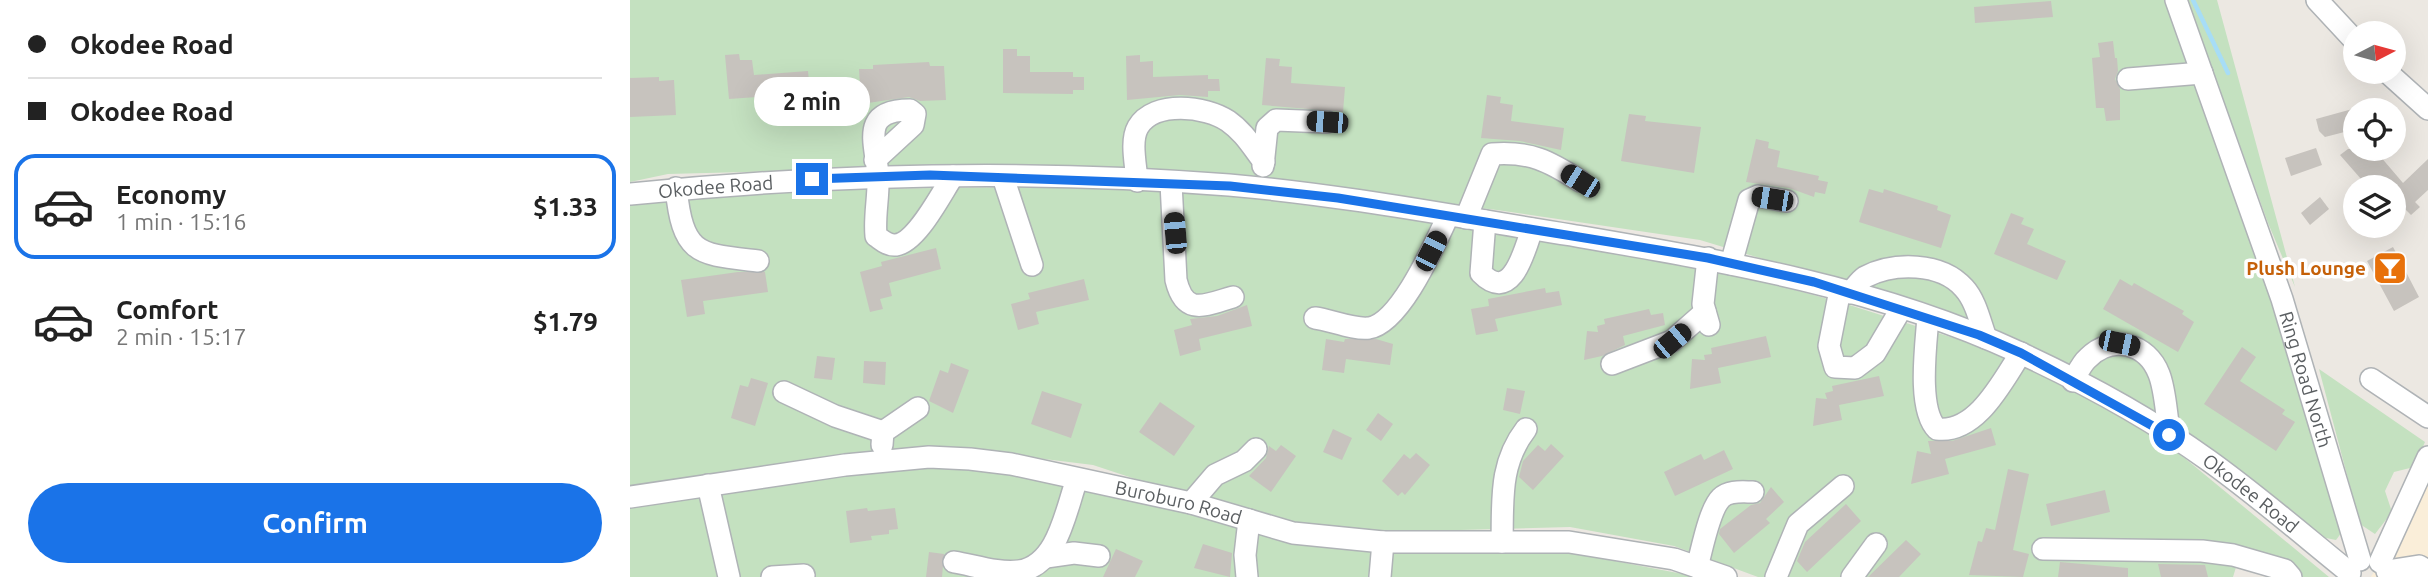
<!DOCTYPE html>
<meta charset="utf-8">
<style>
body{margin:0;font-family:Ubuntu,sans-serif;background:#f2f2f2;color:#222;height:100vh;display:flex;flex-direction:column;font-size:26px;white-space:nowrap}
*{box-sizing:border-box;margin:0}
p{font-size:23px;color:#767676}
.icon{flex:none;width:38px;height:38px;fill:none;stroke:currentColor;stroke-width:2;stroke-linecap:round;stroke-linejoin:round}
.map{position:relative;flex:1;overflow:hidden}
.sheet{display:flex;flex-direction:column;background:#fff;width:630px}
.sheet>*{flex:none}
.top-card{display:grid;align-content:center;height:154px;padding:0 28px;background:#fff}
.needle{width:46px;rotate:84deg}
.buttons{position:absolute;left:1713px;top:21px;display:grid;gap:14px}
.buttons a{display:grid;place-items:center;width:63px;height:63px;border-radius:50%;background:#fff;box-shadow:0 7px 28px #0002;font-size:35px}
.end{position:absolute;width:32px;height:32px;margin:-16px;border:9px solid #1a73e8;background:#fff;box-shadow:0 0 0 4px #fff}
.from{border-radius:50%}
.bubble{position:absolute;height:49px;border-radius:24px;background:#fff;box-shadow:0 7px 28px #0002;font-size:23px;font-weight:600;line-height:49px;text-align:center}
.car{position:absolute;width:21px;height:42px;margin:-21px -10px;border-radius:9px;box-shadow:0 0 5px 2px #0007;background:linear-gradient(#222 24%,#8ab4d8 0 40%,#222 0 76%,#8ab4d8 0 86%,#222 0)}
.top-card b{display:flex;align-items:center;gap:24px;height:66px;font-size:26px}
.top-card b+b{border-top:2px solid #e0e0e0}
.top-card i{width:18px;height:18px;background:#222}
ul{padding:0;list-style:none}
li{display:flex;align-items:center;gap:21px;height:105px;margin:0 14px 10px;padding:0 14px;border:4px solid transparent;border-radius:21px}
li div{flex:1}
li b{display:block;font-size:26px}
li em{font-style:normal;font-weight:600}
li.selected{border-color:#1a73e8}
li>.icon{width:63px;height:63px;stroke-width:1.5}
.button{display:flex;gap:14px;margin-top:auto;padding:14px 28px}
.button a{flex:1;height:80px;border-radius:42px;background:#1a73e8;color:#fff;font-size:28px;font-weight:600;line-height:80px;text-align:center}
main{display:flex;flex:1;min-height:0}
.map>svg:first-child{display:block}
.commercial{fill:#faeed9}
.green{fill:#c4e1c0}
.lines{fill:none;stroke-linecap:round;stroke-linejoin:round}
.stream{stroke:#a7ddf6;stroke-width:4.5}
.building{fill:#c7c3be}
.minor-casing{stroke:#afb3b6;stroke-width:24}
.minor{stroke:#fff;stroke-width:21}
.route{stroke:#1a73e8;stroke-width:9}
.labels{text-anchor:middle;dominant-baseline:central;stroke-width:7;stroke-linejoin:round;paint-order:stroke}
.street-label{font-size:19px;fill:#5a5e61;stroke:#fff}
.food-label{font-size:19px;font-weight:bold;fill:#c56008;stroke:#fff;text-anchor:end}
</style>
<main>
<section class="sheet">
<div class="top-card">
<b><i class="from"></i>Okodee Road</b>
<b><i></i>Okodee Road</b>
</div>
<ul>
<li class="selected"><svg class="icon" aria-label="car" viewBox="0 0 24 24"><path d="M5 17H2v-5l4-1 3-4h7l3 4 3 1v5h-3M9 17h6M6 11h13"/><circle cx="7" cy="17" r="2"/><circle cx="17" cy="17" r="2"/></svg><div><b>Economy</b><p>1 min · 15:16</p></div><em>$1.33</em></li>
<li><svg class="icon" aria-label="car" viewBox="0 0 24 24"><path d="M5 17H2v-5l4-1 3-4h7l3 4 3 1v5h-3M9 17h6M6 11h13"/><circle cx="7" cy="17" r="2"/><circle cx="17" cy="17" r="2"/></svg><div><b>Comfort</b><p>2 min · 15:17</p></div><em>$1.79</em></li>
</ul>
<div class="button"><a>Confirm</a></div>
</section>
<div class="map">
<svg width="1798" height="577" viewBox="0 0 1798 577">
<rect width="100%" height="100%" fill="#ece8e2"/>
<path class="commercial" d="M1798 471V577H1741Z"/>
<path class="green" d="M0 0H1539L1647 292 1712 532 1706 540 1691 537 1557 432 1470 381 1345 323 1070 240 867 210 572 177 379 165 38 174 0 182Z
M1557 0H1587L1665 287 1638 223Z
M390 187 504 188 637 200 790 220 1068 264 1213 303 1349 346 1402 367 1450 393 1540 446 1699 577H1656L1607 564 1603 577H1128L1044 546 940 527 793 531 675 529 575 502 463 465 343 450H251L0 490V204L150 190Z
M1689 369 1795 442 1784 467 1764 472 1755 491 1762 512 1745 534 1730 524Z
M317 465 442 480 662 542 937 552 1069 577H0V505L97 487Z"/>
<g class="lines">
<path class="stream" d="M1563 0 1598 73"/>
</g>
<path class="building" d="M1421 1 1423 17 1345 23 1344 7Z
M1483 41 1485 58H1487L1488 71 1485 79 1490 89V120L1476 121 1474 108H1466L1462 58 1470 57 1468 43Z
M373 49H387V56H400V72H443V77H454V90H443V94L373 93Z
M109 54 110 60H122L124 75 178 71 180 93 99 99 95 55Z
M510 55V62L523 61V77L578 75V79H589L590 91H578V97L550 95 497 100 496 56Z
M636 58 650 59 649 66 662 67 661 83 715 87 713 112 632 105Z
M299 62 300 66H314L316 100 290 101 279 97 231 104 229 69H243V65Z
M29 77V81L44 80 46 115 0 117V78Z
M857 95 871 97 870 103 883 105 881 121 934 128 931 150 890 141 851 138Z
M1726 108V129L1695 137 1689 131 1686 119Z
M999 114 1016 116 1015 121 1071 127 1064 173 991 161Z
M1126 139 1139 142 1138 148 1150 151 1147 167 1189 176 1188 180 1198 182 1195 194 1185 192 1184 197 1159 188 1116 182Z
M1686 148 1692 165 1661 176 1655 158Z
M1718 149H1744L1773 183 1798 159V190L1785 202 1790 207 1781 215 1764 198V187H1738L1710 155Z
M1239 189 1253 193 1254 189 1308 206 1307 210 1321 215 1311 248 1229 222Z
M1690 197 1699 209 1680 225 1671 213Z
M1381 213 1394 218 1391 224 1404 229 1397 244 1436 261 1427 280 1364 254Z
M1763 247 1789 297 1764 311 1737 261Z
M306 248 311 269 259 283 262 296 250 299 253 309 240 312 230 272 252 266 251 262Z
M108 272H135L138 292 73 301 75 314 57 317 51 280Z
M454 279 459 300 406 312 409 324 388 330 381 304 400 299 398 293Z
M1490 279 1502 286 1504 283 1554 311 1552 314 1564 322 1548 352 1473 309Z
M915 288 916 293 929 291 932 305 865 319 868 331 846 335 841 309 859 306 858 299Z
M617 305 622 326 569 339 571 350 550 356 544 330 562 325 560 319 587 316Z
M1019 309 1021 315 1033 313 1035 325 993 336 995 345 972 356 954 360 957 331 968 332 967 326 975 324 974 319Z
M1136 336 1141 357 1088 368 1091 383 1060 389 1062 359 1075 360 1074 355 1082 354 1081 348Z
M696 339 714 342 715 339H746L763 344 760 365 716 359 714 373 692 370Z
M1612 347 1626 357 1610 381 1655 410 1652 414 1665 422 1646 451 1574 404Z
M187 356 205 358 202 380 184 378Z
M234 361 256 362 255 385 233 383Z
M321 363 339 370 323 413 299 401 310 370 318 373Z
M1249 376 1254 396 1209 405 1212 420 1183 426 1186 398 1197 399 1195 393 1203 391 1202 386Z
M121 378 138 383 125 426 101 418 110 385 118 387Z
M877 388 895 391 890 414 873 410Z
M412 391 452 404 441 438 401 424Z
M530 402 565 426 544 456 509 432Z
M748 413 763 424 751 441 736 430Z
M1361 428 1366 445 1315 459 1319 474 1281 484 1287 451 1301 454 1298 441H1322Z
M703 429 722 438 712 460 693 452Z
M921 444 934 456 903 490 889 477 893 461 908 445 915 451Z
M651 445 666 456 641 492 619 476 636 458 639 446 646 451Z
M1094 450 1103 469 1045 496 1034 472 1071 454 1074 460Z
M786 453 800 465 775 495 772 492 768 496 752 481 774 454 780 459Z
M1378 469 1399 474 1383 550 1399 554 1393 577 1339 575 1348 541 1352 542 1356 528 1365 530Z
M1141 487 1154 502 1136 519 1140 523 1104 553 1089 534 1090 529 1121 505 1130 503Z
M1475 490 1480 512 1421 526 1416 504Z
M1216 504 1231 521 1177 572 1167 561 1175 542Z
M237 508 238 511 265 508 268 529 259 530V534L241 536 242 540 220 543 216 511Z
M1276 540 1291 554 1269 577H1238Z
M573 544 602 553 600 577 564 568Z
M486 549 513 561 505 577H473Z
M299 552 314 554 312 577H296Z
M1430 562 1498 568V577H1428Z
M1528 564 1575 565 1578 577H1531Z"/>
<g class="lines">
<g class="minor-casing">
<g id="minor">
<path id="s1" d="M1546 0 1652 299 1730 560"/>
<path d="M1687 0 1726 42"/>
<path d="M1757 72 1798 109"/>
<path d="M1498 79 1572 73"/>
<path d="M245 160 283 125 285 114 280 110C229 110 246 143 248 176 249 196 244 216 246 236 252 240 258 246 266 245 287 242 311 194 323 176"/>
<path d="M633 166 637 128 646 120 697 122"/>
<path d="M373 177 402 265"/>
<path d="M507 181C506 165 500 141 508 127 524 100 576 106 598 121 614 132 623 148 634 162"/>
<path d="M541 183 546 280C555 317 575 305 603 297"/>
<path d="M46 188C53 256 68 254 128 261"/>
<path id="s2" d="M0 194C199 174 400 169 599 185 714 195 828 217 941 235 1092 261 1248 287 1388 352 1451 381 1521 419 1578 460 1627 495 1673 535 1720 573"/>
<path d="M836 218 862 154C900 151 919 161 950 181"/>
<path d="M855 221 851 273C882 305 895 249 902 229"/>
<path d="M1078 258 1073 304 1079 325"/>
<path d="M1101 264 1119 200 1128 196 1157 201"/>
<path d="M1210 290 1199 346 1205 367 1225 368 1245 353 1271 309"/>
<path d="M1220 293C1225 288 1229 281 1235 277 1264 262 1311 262 1334 288 1346 301 1350 322 1356 338"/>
<path d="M1298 317C1296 345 1287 409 1307 429 1347 434 1373 380 1391 353"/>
<path d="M685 318C700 320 724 330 739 328 771 323 805 243 818 216"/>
<path d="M982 364 1042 341 1075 312"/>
<path d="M1741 379 1798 417"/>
<path d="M1443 381C1447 374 1451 364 1458 358 1482 334 1517 343 1529 374 1536 392 1536 416 1540 435"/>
<path d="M154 392 205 416 253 432"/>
<path d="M252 445 253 432 288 408"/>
<path d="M78 485 99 577"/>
<path id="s3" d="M0 497 215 465 299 457 340 459 381 464 561 503 663 533 753 542H939L1044 559 1096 577"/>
<path d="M561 503 585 475 614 461 626 449"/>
<path d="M872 542C873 500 869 464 896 429"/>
<path d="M1413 549 1572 551 1603 555 1655 570 1661 577"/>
<path d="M416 557 444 553 469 556"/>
<path d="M324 562C343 565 369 574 389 571 428 566 436 509 447 479"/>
<path d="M1750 562 1798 457"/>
<path d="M1067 567C1072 550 1079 510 1091 498 1099 490 1113 492 1123 492"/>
<path d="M1757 571 1789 566 1798 571"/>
<path d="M142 577 174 575"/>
<path d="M617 577 615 555 619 520"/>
<path d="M750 577 753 542"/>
<path d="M1146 577 1168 524 1213 486"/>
<path d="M1222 577 1246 544"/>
</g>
</g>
<use href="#minor" class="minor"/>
</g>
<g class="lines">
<path class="route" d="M182 179 300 175 600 186 708 198 1078 258 1184 282 1349 335 1391 353 1539 435"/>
</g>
<defs>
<g id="bar-square" transform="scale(1.75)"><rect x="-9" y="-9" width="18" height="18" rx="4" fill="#e8710a" stroke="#fff"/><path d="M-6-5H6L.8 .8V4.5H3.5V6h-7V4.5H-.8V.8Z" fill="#fff"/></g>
</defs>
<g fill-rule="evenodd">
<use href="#bar-square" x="1760" y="268"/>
</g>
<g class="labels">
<g class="street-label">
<text stroke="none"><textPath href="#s2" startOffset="86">Okodee Road</textPath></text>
<text stroke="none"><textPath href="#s1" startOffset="401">Ring Road North</textPath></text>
<text stroke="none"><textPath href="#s2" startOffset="1682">Okodee Road</textPath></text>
<text stroke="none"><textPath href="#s3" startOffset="556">Buroburo Road</textPath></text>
</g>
<g class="food-label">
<text x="1736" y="268">Plush Lounge</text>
</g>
</g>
</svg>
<div class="buttons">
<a><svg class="needle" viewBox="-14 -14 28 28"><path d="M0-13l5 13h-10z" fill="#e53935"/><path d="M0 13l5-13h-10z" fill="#767676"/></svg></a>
<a><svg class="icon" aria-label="locate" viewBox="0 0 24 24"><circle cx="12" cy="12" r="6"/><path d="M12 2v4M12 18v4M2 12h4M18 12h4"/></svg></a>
<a><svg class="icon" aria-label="layers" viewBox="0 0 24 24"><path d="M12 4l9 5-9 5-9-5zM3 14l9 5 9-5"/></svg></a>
</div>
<i class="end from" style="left:1539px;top:435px"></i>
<i class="end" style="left:182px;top:179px"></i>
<div class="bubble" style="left:124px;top:77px;width:116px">2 min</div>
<i class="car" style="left:697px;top:122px;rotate:274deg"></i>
<i class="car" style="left:950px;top:181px;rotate:302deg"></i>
<i class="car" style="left:1142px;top:199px;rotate:279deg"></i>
<i class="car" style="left:545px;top:233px;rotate:355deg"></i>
<i class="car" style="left:801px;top:251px;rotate:27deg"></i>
<i class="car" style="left:1042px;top:341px;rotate:50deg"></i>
<i class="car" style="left:1489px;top:343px;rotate:102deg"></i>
</div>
</main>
